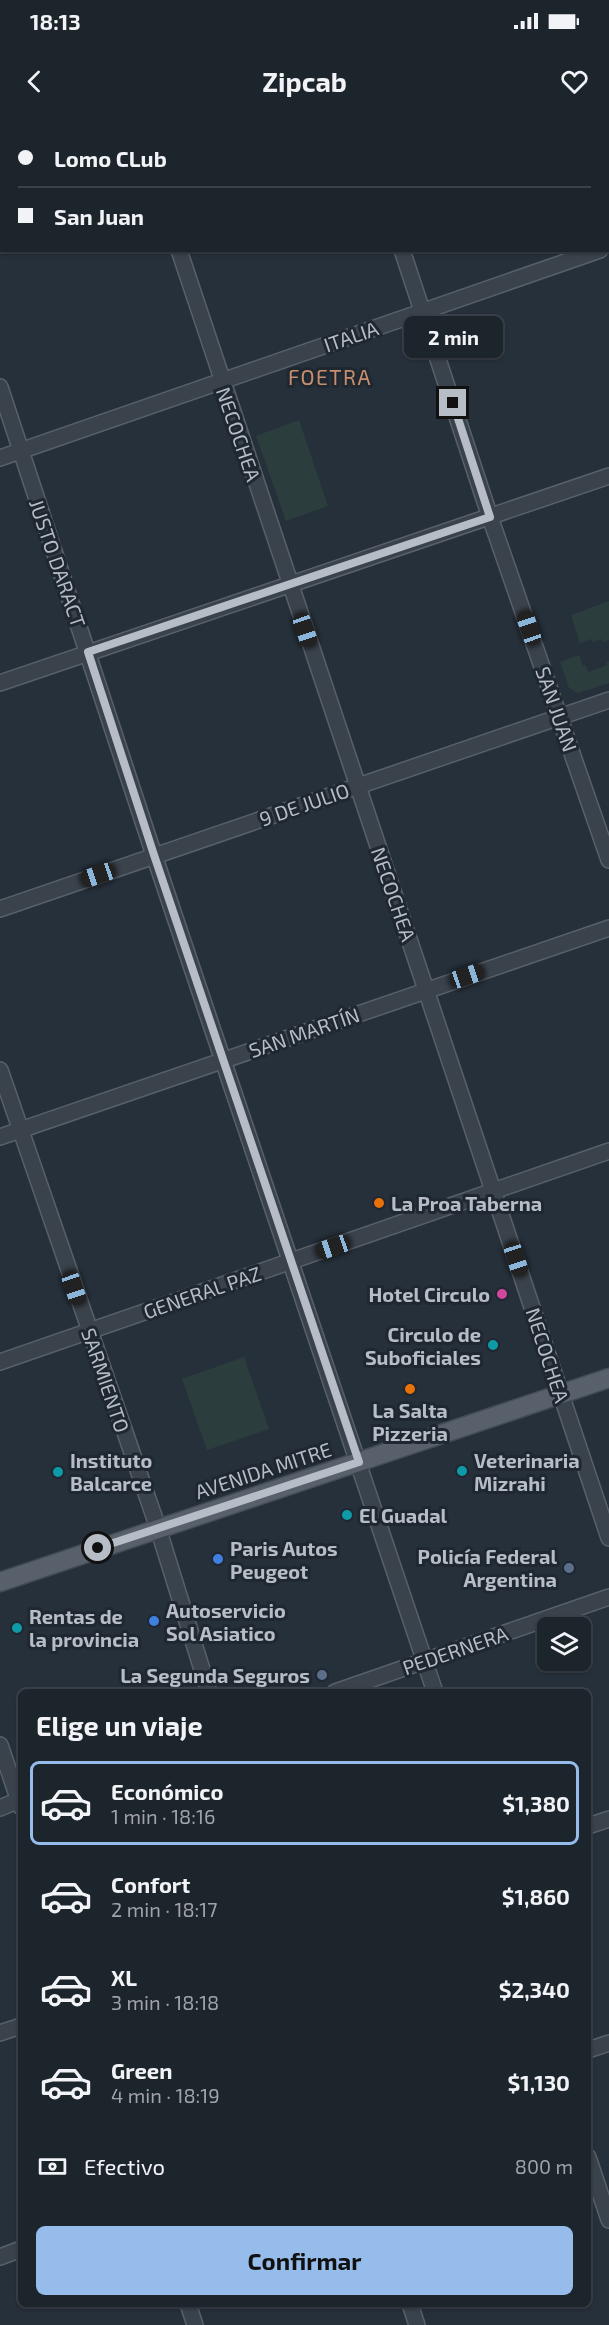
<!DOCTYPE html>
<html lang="es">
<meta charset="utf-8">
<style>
body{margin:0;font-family:"Exo 2",sans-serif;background:#252c34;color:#f1f3f6;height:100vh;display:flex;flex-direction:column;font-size:22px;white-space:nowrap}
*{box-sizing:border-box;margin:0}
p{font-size:20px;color:#a0a4a9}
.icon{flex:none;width:33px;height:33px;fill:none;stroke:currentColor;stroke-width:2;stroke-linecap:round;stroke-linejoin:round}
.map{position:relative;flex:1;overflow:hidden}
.drawer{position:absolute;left:18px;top:1569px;width:573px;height:618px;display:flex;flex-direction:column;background:#1c242c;border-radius:9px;box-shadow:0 2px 4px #0004,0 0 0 2px #3a4148}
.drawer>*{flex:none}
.hud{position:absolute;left:0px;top:0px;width:609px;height:132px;box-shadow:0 2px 4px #0004,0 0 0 2px #3a4148;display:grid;align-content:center;height:132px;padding:0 18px;background:#1c242c}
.tools{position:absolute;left:537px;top:1497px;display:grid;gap:12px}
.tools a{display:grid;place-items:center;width:54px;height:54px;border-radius:9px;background:#1c242c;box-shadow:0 2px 4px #0004,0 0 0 2px #3a4148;font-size:30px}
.end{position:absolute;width:27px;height:27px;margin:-14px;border:8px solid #b6bdc6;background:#111;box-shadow:0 0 0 3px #111}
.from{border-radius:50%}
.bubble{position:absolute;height:42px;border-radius:9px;background:#1c242c;box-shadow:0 2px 4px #0004,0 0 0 2px #3a4148;font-size:20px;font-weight:700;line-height:42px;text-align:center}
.car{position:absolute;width:18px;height:36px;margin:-18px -9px;border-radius:8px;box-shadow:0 0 4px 2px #0007;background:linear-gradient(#222 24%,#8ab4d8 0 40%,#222 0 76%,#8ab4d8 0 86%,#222 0)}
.hud b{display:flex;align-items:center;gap:21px;height:57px;font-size:22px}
.hud b+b{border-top:2px solid #3a4148}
.hud i{width:15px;height:15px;background:#f1f3f6}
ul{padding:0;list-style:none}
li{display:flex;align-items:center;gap:18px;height:84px;margin:0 12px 9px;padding:0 6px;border:3px solid transparent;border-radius:9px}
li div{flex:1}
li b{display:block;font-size:22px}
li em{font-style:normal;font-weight:700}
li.selected{border-color:#96bceb}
li>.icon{width:54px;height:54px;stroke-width:1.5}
h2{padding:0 18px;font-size:27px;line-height:72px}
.pay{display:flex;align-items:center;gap:15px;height:66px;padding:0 18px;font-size:22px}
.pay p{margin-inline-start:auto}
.action{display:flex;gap:12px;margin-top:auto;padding:12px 18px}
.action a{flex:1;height:69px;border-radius:9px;background:#96bceb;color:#111;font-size:24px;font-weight:700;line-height:69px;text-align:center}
.status{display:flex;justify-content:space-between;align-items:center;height:42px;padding:0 30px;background:#1c242c;direction:ltr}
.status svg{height:16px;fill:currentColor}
header{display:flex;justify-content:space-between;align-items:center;height:78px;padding:0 18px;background:#1c242c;font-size:27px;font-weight:700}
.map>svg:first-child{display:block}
.green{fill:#2b3e3d}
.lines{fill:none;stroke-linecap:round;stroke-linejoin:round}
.minor-casing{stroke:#586069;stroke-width:18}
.major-casing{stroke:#434b54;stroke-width:21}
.minor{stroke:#3a424b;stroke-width:15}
.major{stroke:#58616b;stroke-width:18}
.route{stroke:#b6bdc6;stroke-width:8}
.food-dot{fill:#e8710a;stroke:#1f2730;stroke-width:2}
.hotel-dot{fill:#d1479c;stroke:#1f2730;stroke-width:2}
.culture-dot{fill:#0f9aa8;stroke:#1f2730;stroke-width:2}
.shop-dot{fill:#3f7fe0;stroke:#1f2730;stroke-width:2}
.service-dot{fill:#5c6f8a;stroke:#1f2730;stroke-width:2}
.labels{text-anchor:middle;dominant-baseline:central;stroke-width:6;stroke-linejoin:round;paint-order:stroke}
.street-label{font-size:20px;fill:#b6bdc6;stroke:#1f2730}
.poi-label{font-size:20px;font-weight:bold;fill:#b6bdc6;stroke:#1f2730;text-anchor:start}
.neighbourhood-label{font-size:21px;letter-spacing:1.5px;fill:#c88f6f;stroke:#1f2730}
</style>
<div class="status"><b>18:13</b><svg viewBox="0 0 49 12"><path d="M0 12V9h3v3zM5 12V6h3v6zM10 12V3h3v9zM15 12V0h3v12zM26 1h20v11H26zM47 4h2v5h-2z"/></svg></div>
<header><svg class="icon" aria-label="back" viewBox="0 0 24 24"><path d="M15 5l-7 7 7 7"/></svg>Zipcab<svg class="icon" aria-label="heart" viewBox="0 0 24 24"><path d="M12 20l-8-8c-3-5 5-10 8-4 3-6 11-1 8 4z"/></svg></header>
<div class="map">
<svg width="609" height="2205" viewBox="0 0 609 2205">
<rect width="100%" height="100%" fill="#26303a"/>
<path class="green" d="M299 300 328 386 286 401 256 316Z
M609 481V520L603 522 602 519 593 522 591 519 580 523 571 495Z
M579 535 583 546 586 545 588 552 607 545 606 542 609 541V563L578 573 569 568 560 542Z
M244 1237 269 1309 207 1330 182 1259Z"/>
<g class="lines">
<g class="minor-casing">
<path id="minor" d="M135 0 136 2
M358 0 359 2
M589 0 590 2
M309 2 313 0
M608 55 609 60
M0 112 2 111
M179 130 609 1418
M402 130 490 397 609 740
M0 267 154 735 435 1572
M0 338 600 130
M0 563 609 356
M0 789 609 580
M0 950 158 1408 209 1572
M0 1017 609 808
M0 1242 609 1031
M335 1572 609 1477
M0 1625 21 1687
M0 1688 21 1679
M588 1706 609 1699
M0 1913 21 1906
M588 1930 609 1923
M588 2037 609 2100
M0 2137 21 2129
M188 2184 195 2205
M410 2184 417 2205"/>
</g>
<g class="major-casing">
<path id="major" d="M0 1462 609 1258"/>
</g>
<use href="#minor" class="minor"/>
<use href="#major" class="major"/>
</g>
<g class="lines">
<path class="route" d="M98 1428 359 1342 154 735 88 532 490 397 453 283"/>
</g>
<g class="food-dot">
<circle cx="379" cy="1083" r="6"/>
<circle cx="410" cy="1269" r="6"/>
</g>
<circle class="hotel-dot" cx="502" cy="1174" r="6"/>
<g class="culture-dot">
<circle cx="493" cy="1225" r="6"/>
<circle cx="462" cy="1351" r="6"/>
<circle cx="58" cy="1352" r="6"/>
<circle cx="347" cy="1395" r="6"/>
<circle cx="17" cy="1508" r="6"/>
</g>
<g class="shop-dot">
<circle cx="218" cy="1439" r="6"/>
<circle cx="154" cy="1501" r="6"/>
</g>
<g class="service-dot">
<circle cx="569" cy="1448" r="6"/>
<circle cx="322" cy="1555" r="6"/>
</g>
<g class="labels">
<g class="street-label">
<text transform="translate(351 216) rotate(-19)">ITALIA</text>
<text transform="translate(239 314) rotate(71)">NECOCHEA</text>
<text transform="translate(58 443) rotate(71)">JUSTO DARACT</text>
<text transform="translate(557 589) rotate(71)">SAN JUAN</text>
<text transform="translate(304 684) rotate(-19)">9 DE JULIO</text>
<text transform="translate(394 774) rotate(71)">NECOCHEA</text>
<text transform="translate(304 912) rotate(-19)">SAN MARTÍN</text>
<text transform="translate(202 1172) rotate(-19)">GENERAL PAZ</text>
<text transform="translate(548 1235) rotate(72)">NECOCHEA</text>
<text transform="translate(106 1260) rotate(71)">SARMIENTO</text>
<text transform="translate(263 1350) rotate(-18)">AVENIDA MITRE</text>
<text transform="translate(455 1530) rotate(-19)">PEDERNERA</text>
</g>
<g class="poi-label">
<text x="391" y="1083">La Proa Taberna</text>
<text x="490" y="1174" text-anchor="end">Hotel Circulo</text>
<text x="481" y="1214" text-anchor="end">Circulo de<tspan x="481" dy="23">Suboficiales</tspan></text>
<text x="410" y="1290" text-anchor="middle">La Salta<tspan x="410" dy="23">Pizzeria</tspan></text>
<text x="70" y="1340">Instituto<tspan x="70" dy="23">Balcarce</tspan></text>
<text x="474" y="1340">Veterinaria<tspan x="474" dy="23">Mizrahi</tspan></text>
<text x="359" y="1395">El Guadal</text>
<text x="230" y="1428">Paris Autos<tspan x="230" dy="23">Peugeot</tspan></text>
<text x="557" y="1436" text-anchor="end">Policía Federal<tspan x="557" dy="23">Argentina</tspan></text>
<text x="166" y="1490">Autoservicio<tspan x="166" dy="23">Sol Asiatico</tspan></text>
<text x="29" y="1496">Rentas de<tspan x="29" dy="23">la provincia</tspan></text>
<text x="310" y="1555" text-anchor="end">La Segunda Seguros</text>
</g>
<g class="neighbourhood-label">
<text x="330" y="256">FOETRA</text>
</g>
</g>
</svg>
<div class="tools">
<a><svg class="icon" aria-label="layers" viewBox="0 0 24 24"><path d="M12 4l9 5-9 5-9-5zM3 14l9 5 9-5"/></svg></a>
</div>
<i class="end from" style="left:98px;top:1428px"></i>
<i class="end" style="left:453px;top:283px"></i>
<div class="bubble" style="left:404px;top:196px;width:99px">2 min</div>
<i class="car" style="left:529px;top:508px;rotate:341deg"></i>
<i class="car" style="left:305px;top:510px;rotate:161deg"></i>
<i class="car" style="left:98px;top:755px;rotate:251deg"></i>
<i class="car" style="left:467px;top:856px;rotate:71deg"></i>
<i class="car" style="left:333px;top:1127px;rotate:251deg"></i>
<i class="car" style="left:516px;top:1139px;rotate:162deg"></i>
<i class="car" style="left:74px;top:1168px;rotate:161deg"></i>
<div class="hud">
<b><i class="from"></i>Lomo CLub</b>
<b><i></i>San Juan</b>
</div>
<section class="drawer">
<h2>Elige un viaje</h2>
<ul>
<li class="selected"><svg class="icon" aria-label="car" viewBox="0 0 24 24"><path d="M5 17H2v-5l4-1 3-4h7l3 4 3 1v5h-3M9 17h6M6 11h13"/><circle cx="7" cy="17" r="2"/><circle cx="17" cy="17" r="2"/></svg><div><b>Económico</b><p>1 min · 18:16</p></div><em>$1,380</em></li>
<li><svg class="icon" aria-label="car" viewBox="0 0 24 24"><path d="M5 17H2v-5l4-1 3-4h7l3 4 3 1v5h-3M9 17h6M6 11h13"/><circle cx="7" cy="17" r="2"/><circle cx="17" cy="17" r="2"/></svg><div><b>Confort</b><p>2 min · 18:17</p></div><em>$1,860</em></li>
<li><svg class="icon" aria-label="car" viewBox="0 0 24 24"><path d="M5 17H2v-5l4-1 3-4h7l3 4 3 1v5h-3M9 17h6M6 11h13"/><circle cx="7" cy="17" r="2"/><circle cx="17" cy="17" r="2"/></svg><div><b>XL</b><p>3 min · 18:18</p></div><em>$2,340</em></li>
<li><svg class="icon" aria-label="car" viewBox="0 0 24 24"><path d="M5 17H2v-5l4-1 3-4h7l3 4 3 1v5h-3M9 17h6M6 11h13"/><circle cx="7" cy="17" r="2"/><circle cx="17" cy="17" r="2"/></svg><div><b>Green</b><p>4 min · 18:19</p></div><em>$1,130</em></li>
</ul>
<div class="pay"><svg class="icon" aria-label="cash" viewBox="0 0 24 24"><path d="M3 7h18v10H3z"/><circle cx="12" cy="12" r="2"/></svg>Efectivo<p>800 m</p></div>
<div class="action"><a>Confirmar</a></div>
</section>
</div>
